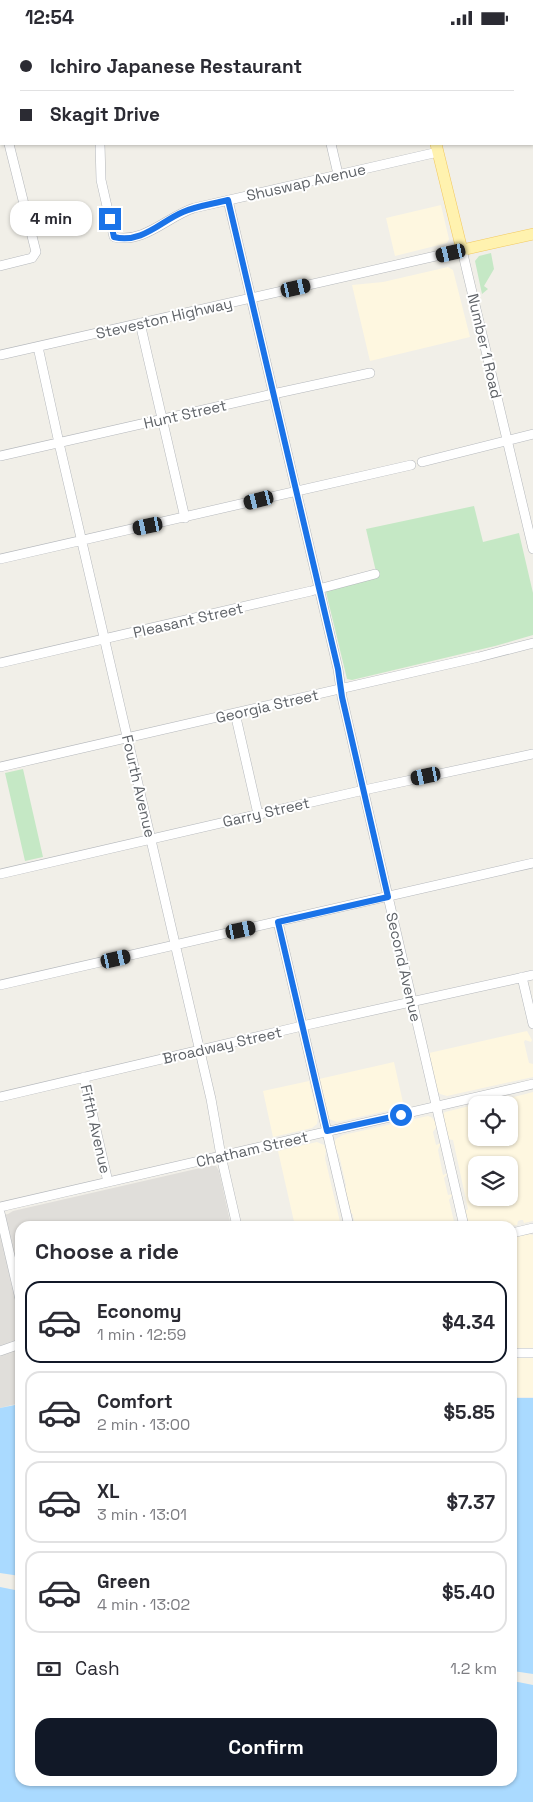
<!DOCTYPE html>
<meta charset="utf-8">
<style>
body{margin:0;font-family:"Space Grotesk",sans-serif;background:#f2f2f3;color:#2b2b33;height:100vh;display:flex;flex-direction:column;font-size:19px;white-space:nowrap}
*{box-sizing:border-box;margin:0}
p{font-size:16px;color:#7c7c81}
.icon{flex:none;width:28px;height:28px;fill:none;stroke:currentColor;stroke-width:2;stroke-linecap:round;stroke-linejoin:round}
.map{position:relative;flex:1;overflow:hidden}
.sheet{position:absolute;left:15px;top:1186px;width:502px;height:565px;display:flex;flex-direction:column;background:#fff;border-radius:15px;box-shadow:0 1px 4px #0004}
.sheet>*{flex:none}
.guide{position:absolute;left:0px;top:0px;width:534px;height:110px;box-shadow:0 1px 4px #0004;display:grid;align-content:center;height:110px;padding:0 20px;background:#fff}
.fabs{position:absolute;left:468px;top:1061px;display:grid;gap:10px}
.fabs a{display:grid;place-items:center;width:50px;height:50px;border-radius:10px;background:#fff;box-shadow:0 1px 4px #0004;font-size:25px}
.end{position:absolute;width:22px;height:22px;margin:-11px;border:6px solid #1a73e8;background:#fff;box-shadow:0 0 0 2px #fff}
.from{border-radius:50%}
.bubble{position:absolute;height:35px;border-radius:15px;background:#fff;box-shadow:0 1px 4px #0004;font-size:16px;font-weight:800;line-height:35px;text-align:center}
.car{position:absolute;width:15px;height:30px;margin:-15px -8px;border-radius:6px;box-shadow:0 0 4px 1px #0007;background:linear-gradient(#222 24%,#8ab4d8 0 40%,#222 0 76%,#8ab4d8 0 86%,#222 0)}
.guide b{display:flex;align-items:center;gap:18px;height:48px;font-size:19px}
.guide b+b{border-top:1px solid #e1e1e2}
.guide i{width:12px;height:12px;background:#2b2b33}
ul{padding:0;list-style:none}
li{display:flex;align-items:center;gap:15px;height:82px;margin:0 10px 8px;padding:0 10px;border:2px solid #e1e1e2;border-radius:15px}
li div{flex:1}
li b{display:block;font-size:19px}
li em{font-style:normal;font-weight:800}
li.on{border-color:#111827}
li>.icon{width:45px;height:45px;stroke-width:1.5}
h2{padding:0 20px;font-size:22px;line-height:60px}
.pay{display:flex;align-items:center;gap:12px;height:55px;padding:0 20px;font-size:19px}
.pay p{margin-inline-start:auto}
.primary-button{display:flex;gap:10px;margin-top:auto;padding:10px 20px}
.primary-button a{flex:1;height:58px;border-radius:15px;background:#111827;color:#fff;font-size:20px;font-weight:800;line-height:58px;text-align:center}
.status{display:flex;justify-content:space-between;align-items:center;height:35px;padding:0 25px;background:#fff;direction:ltr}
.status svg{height:14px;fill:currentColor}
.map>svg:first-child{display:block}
.commercial{fill:#fef7e0;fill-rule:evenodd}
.industrial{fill:#e0deda}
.green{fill:#c5e8c5}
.water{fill:#aadaff}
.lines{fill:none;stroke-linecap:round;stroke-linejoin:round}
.minor-casing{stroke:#b5b8bc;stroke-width:10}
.major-casing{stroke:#f2c960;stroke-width:12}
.minor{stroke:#fff;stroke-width:9}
.major{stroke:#fff2af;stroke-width:11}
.route{stroke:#1a73e8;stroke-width:6}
.labels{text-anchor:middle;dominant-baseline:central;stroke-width:4;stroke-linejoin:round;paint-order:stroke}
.street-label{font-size:15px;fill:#5f6368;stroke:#fff}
</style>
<div class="status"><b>12:54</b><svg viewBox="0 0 49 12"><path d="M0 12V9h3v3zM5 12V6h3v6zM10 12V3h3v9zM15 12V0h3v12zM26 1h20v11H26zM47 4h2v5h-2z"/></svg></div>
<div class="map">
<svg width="533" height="1767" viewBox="0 0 533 1767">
<rect width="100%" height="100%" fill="#f1efe8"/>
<path class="commercial" d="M441 170 449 204 447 208 395 221 386 183Z
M448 232 453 235 470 302 370 326 352 250 383 247Z
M527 996 532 1005 531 1007 525 1005 524 1007 529 1028 533 1029V1042L447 1061 440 1059 437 1056 429 1018Z
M394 1027 404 1072 337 1087 329 1084 319 1044Z
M309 1046 318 1082 317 1089 312 1093 273 1102 263 1056Z
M533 1057V1186L524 1188 523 1185H521L518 1186 517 1190 510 1191H466L463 1174 467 1175 468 1174 453 1105 447 1104 442 1082 443 1079 445 1077 486 1067 488 1068 491 1070H476V1102H509V1070H498L499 1066ZM476 1130H509V1162H476Z
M428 1081 431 1082 436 1087 437 1091 433 1097 436 1110 441 1108 438 1115 443 1140 448 1138 444 1143 448 1160 453 1159 449 1165 455 1191H355L353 1180 349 1175 345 1156 346 1150 339 1120 335 1113 334 1108 336 1104 343 1100Z
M317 1107 324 1110 326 1115 325 1123 341 1191H295L278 1116Z
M529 1199 533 1200V1314H513L512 1204 517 1201Z
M513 1323H533V1362H513Z"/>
<path class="industrial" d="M209 1131H216L219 1136 231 1191H20V1305L0 1312V1181L8 1179 13 1176Z
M20 1314V1368L0 1373V1319Z"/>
<path class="green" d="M491 218 494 234 484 251 488 254 482 259 475 226 479 221Z
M474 471 483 507 519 498 533 558V600L495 611 352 645 347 644 325 553 377 541 366 494Z
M23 734 43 822 25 826 5 738Z"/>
<path class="water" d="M513 1363H533V1639L513 1636Z
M20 1369V1541L0 1538V1373Z
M0 1552 20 1556V1746H512L513 1646 533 1650V1767H0Z"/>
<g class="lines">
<g class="minor-casing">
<path id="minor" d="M78 0V1
M173 0 174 1
M306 0V1
M471 0 472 1
M532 21H533
M0 71 1 76
M532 101H533
M100 109 101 145 114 202C144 209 168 181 194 173L438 117
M331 109 338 139
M228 165 338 634 342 662 464 1191
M0 231 32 223 36 217 9 109
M140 288 185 483
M38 312 59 408 211 1064 221 1121 237 1191
M0 320 462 215 533 514
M0 421 273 359 370 338
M422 427 533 399
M0 524 411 430
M0 628 311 556 375 539
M235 678 258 779
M0 732 479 622 533 608
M0 839 364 755 533 719
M278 887 349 1191
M522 942 533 989
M0 950 533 828
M84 1042 108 1147
M0 1062 302 991 533 940
M0 1172 533 1049
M0 1178 20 1264
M512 1198 533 1193
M0 1316 20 1309
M512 1318H533"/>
</g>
<g class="major-casing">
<path id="major" d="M410 0 411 1
M436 109 462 215 533 199"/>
</g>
<use href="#minor" class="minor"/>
<use href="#major" class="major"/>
</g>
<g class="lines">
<path class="route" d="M110 184 114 202C142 209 161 186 183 177 197 171 213 169 228 165L338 634 342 662 388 862 278 887 327 1096 401 1080"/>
</g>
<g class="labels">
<g class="street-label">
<text transform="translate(306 147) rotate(-13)">Shuswap Avenue</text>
<text transform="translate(164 283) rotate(-13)">Steveston Highway</text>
<text transform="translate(485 311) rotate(77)">Number 1 Road</text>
<text transform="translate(185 379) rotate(-13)">Hunt Street</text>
<text transform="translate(188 585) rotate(-13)">Pleasant Street</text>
<text transform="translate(267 671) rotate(-13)">Georgia Street</text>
<text transform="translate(139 751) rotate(77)">Fourth Avenue</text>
<text transform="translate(266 777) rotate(-13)">Garry Street</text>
<text transform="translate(404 932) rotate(77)">Second Avenue</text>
<text transform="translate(222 1010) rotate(-13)">Broadway Street</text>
<text transform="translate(96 1094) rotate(77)">Fifth Avenue</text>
<text transform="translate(252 1114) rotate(-13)">Chatham Street</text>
</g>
</g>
</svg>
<div class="fabs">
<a><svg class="icon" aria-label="locate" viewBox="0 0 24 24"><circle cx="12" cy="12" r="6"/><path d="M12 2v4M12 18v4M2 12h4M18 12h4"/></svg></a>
<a><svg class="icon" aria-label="layers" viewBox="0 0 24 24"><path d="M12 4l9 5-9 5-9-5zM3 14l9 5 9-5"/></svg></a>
</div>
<i class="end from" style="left:401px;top:1080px"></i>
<i class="end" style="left:110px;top:184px"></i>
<div class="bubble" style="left:10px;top:166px;width:82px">4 min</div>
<i class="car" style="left:451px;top:218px;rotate:257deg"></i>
<i class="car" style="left:296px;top:253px;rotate:77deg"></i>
<i class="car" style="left:259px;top:465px;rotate:256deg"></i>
<i class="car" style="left:148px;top:491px;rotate:258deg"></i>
<i class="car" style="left:426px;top:741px;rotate:258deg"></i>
<i class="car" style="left:241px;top:895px;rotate:78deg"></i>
<i class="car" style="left:116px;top:924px;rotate:77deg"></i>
<div class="guide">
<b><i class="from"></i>Ichiro Japanese Restaurant</b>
<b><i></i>Skagit Drive</b>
</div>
<section class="sheet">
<h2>Choose a ride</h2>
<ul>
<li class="on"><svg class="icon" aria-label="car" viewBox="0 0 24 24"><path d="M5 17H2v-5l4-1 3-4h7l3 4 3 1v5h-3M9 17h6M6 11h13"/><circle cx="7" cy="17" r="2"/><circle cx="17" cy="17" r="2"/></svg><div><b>Economy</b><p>1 min · 12:59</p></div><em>$4.34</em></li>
<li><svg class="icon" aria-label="car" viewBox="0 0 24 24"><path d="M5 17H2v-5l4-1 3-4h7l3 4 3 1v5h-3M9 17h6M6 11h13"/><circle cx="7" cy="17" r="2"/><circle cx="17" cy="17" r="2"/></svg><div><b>Comfort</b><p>2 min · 13:00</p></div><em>$5.85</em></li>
<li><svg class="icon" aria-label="car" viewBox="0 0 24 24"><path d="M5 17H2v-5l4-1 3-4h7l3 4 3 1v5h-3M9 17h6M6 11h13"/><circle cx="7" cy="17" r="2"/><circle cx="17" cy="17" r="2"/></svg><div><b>XL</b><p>3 min · 13:01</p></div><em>$7.37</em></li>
<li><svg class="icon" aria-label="car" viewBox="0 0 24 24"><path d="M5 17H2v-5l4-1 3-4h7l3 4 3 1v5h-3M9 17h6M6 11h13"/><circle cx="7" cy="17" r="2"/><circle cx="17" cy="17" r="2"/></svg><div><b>Green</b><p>4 min · 13:02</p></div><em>$5.40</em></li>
</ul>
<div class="pay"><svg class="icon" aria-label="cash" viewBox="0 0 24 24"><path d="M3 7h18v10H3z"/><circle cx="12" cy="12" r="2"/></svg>Cash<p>1.2 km</p></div>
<div class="primary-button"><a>Confirm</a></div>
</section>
</div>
